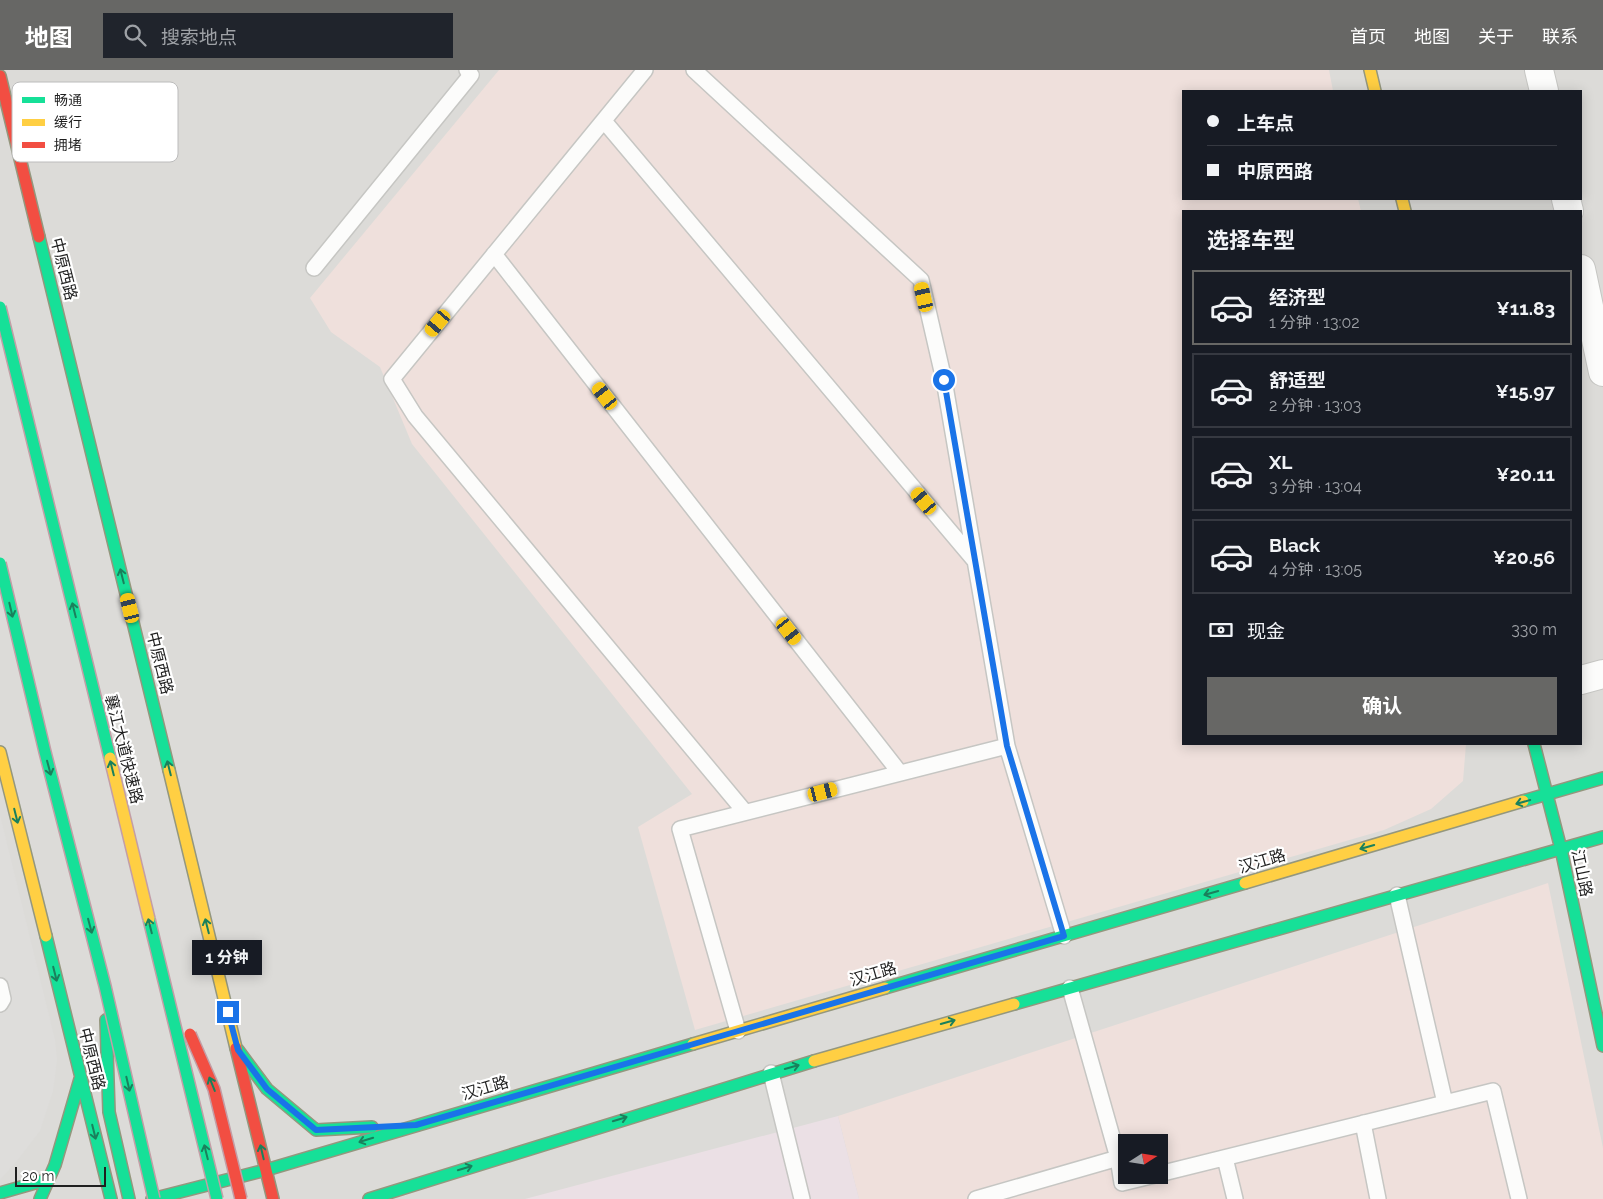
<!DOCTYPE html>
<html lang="zh">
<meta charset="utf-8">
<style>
body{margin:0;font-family:Raleway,"Noto Sans SC",sans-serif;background:#20242c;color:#f1f3f6;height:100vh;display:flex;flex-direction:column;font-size:19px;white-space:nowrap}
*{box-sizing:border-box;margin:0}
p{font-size:16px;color:#9ea1a6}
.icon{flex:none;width:28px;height:28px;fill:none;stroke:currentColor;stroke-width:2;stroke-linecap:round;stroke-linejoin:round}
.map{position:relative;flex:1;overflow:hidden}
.drawer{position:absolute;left:1182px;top:140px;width:400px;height:535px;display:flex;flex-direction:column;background:#171b24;border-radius:0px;box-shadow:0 2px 12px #0003}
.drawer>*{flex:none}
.banner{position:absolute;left:1182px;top:20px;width:400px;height:110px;border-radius:0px;box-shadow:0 2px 12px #0003;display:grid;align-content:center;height:110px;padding:0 25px;background:#171b24}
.needle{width:32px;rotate:78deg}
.tools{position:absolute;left:1118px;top:1064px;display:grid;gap:10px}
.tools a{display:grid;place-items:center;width:50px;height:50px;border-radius:0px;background:#171b24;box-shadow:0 2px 12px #0003;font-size:25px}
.scale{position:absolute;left:15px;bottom:12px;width:91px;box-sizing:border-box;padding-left:5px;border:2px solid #1f1f1f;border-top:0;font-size:14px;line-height:18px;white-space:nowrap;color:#1f1f1f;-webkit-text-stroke:4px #fff;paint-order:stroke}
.end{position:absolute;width:22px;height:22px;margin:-11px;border:6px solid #1a73e8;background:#fff;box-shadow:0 0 0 2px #fff}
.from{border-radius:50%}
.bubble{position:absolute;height:35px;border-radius:0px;background:#171b24;box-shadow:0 2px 12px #0003;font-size:16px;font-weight:700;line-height:35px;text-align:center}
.car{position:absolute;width:15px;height:30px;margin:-15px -8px;border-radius:6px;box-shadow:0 0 4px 1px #0007;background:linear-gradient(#f5c518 24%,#345 0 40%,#f5c518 0 76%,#345 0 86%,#f5c518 0)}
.banner b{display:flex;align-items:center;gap:18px;height:48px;font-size:19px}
.banner b+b{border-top:1px solid #363941}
.banner i{width:12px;height:12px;background:#f1f3f6}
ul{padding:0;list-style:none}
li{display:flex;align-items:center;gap:15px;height:75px;margin:0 10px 8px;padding:0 15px;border:2px solid #363941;border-radius:0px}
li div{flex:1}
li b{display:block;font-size:19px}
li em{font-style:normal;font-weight:700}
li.on{border-color:#676765}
li>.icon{width:45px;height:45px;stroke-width:1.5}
h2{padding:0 25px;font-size:22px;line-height:60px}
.pay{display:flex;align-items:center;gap:12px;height:55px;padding:0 25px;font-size:19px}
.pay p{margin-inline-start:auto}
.button{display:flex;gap:10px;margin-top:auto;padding:10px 25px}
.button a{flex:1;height:58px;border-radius:0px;background:#676765;color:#fff;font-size:20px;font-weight:700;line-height:58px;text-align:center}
header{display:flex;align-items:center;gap:30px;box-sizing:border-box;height:70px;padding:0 25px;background:#676765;color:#fff}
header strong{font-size:24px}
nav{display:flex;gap:28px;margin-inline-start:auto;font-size:18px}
.search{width:350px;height:45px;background:#20242c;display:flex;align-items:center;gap:12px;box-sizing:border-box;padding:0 18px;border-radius:0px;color:#9ea1a6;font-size:19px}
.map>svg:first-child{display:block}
.residential{fill:#dcdbd8;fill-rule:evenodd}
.commercial{fill:#efe0dc;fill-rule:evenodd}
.industrial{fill:#ebe0e5}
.parking{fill:#dedddb}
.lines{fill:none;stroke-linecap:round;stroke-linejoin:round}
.lane-casing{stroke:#c6c6c3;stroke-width:18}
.street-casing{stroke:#c6c6c3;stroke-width:30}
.fast-casing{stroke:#94977e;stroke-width:14}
.slow-casing{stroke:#94977e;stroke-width:14}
.jam-casing{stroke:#94977e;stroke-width:14}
.lane{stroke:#fcfcfb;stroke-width:15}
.street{stroke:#fcfcfb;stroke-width:28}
.fast{stroke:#16e098;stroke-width:11}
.slow{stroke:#ffcf43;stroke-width:11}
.jam{stroke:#f24e42;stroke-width:11}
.fast-bridge-casing{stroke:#c39ea6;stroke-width:14;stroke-linecap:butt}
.slow-bridge-casing{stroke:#c39ea6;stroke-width:14;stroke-linecap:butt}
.jam-bridge-casing{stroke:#c39ea6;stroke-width:14;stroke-linecap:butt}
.fast-bridge{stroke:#16e098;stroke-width:11}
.slow-bridge{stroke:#ffcf43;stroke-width:11}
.jam-bridge{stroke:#f24e42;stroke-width:11}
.oneway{stroke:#1a805c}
.route{stroke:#1a73e8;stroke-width:6}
.labels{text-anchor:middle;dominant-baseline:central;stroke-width:4.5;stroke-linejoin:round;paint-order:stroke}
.street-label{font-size:16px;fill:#1f1f1f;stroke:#fff}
.key{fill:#fff;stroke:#bcbcbc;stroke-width:1}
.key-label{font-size:14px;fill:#1f1f1f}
</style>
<header>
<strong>地图</strong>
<div class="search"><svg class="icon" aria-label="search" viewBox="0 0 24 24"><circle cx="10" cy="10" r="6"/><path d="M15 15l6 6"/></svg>搜索地点</div>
<nav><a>首页</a><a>地图</a><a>关于</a><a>联系</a></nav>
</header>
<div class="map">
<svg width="1603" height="1129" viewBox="0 0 1603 1129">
<rect width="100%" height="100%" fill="#edece7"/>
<path class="residential" d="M0 0H1603V1129H0ZM1184 21H1581V129H1184ZM1184 141H1581V674H1184ZM1126 1072H1159V1105H1126Z"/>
<path class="commercial" d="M499 0H1329L1333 21H1184V129H1358L1361 141H1184V674H1466L1463 711 1431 739 1384 760 695 960 638 757 692 724 412 374 380 297 331 262 310 228Z
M1548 813 1603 1078V1129H859L838 1046ZM1126 1072H1159V1105H1126Z"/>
<path class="industrial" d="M838 1046 859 1129H525Z"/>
<path class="parking" d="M0 745 55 970 57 990 53 1021 40 1061 17 1091 0 1110Z"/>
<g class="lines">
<g class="lane-casing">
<path id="lane" d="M645 0 392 309 415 346 745 742
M694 0 921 210 944 310 1007 676 680 759 738 961
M604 51 975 491
M494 184 900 703
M314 198 471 5 467 0
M1007 676 1064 866
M1397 825 1445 1033
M0 916 3 929 0 934
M1070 918 1118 1088 1122 1113 1155 1105
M771 1003 802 1129
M1363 1053 1378 1129
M1225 1088 1235 1129
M1159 1104 1493 1021 1519 1129
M976 1129 1118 1088"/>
</g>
<g class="street-casing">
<path id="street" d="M1539 0 1544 21
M1566 129 1569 141
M1581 199 1603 302
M1581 610 1603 604"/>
</g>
<g class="fast-casing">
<path id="fast" d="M39 167 169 700
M1534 674 1561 779 1603 976
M1523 731 1603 708
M46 866 111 1129
M885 918 1245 813
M1014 934 1603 767
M106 950 109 1042 129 1129
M238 980 267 1019 316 1060 372 1057
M0 1123 49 1109
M40 1129 55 1095 80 1009
M152 1129 266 1100 693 974
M369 1129 814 991"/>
</g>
<g class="slow-casing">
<path id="slow" d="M1370 0 1375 21
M1402 129 1405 141
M0 682 46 866
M169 700 236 978
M1245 813 1523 731
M693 974 885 918
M814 991 1014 934"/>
</g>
<g class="jam-casing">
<path id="jam" d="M0 6 39 167
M236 978 273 1129"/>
</g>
<use href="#lane" class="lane"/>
<use href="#street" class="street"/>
<use href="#fast" class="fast"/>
<use href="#slow" class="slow"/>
<use href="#jam" class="jam"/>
<g class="fast-bridge-casing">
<path id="fast-bridge" d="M0 237 110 688
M0 493 45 682 105 916 154 1129
M149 849 217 1129"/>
</g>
<g class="slow-bridge-casing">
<path id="slow-bridge" d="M110 688 149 849"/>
</g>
<g class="jam-bridge-casing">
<path id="jam-bridge" d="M190 964 214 1019 241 1129"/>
</g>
<use href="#fast-bridge" class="fast-bridge"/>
<use href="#slow-bridge" class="slow-bridge"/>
<use href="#jam-bridge" class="jam-bridge"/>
</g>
<defs><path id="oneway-shaft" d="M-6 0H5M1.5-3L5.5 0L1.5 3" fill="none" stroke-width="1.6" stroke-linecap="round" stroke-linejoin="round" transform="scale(1.25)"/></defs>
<g class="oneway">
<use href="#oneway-shaft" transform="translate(122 506) rotate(-104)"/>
<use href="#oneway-shaft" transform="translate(11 540) rotate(77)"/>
<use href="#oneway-shaft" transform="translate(74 540) rotate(-104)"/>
<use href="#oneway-shaft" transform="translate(49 698) rotate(75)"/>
<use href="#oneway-shaft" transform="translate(112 698) rotate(-104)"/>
<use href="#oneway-shaft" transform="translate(169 698) rotate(-104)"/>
<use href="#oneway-shaft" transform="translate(1523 732) rotate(164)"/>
<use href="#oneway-shaft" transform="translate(16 746) rotate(76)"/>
<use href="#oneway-shaft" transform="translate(1367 777) rotate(164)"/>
<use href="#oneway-shaft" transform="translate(1211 823) rotate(164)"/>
<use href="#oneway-shaft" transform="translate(90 856) rotate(75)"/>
<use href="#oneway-shaft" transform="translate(150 856) rotate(-104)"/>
<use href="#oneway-shaft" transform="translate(207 856) rotate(-104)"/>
<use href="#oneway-shaft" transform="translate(55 904) rotate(76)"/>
<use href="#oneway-shaft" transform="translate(948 952) rotate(-16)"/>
<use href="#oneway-shaft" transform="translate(792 997) rotate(-16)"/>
<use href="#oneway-shaft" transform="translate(128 1014) rotate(77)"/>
<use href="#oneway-shaft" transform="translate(212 1014) rotate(-112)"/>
<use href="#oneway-shaft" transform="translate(620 1049) rotate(-17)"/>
<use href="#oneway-shaft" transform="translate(94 1062) rotate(76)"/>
<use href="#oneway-shaft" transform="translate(366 1070) rotate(163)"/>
<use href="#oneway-shaft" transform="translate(206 1082) rotate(-104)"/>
<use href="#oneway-shaft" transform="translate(262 1082) rotate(-103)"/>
<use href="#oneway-shaft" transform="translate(465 1098) rotate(-17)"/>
</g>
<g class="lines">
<path class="route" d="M228 942 238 980 267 1019 316 1060 416 1055 1064 866 1007 676 944 310"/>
</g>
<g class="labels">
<g class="street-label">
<text transform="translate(64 199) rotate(76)">中原西路</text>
<text transform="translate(160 593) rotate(76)">中原西路</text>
<text transform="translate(124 679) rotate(76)">襄江大道快速路</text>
<text transform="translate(1262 791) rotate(-16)">汉江路</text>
<text transform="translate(1582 803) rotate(78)">江山路</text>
<text transform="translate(873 904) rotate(-16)">汉江路</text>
<text transform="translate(92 989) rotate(76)">中原西路</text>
<text transform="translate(485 1018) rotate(-16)">汉江路</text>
</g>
</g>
<rect x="12" y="12" width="166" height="80" rx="8" class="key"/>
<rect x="22" y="27" width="23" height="6" fill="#16e098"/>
<rect x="22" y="49" width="23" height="7" fill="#ffcf43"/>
<rect x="22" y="72" width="23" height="6" fill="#f24e42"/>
<g class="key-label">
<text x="54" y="35">畅通</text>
<text x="54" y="57">缓行</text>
<text x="54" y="80">拥堵</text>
</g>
</svg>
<div class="tools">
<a><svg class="needle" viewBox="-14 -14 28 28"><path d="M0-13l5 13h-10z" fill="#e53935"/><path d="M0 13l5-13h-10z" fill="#9ea1a6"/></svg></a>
</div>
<div class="scale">20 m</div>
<i class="end from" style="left:944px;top:310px"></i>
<i class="end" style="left:228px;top:942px"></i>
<div class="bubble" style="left:192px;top:870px;width:70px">1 分钟</div>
<i class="car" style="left:924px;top:227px;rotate:347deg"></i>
<i class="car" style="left:438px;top:253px;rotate:220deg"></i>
<i class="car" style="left:605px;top:326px;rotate:322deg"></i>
<i class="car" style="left:924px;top:431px;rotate:320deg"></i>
<i class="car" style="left:130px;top:538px;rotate:346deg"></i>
<i class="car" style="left:789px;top:561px;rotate:142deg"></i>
<i class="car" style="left:823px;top:722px;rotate:76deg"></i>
<div class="banner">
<b><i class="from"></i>上车点</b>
<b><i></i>中原西路</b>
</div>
<section class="drawer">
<h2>选择车型</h2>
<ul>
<li class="on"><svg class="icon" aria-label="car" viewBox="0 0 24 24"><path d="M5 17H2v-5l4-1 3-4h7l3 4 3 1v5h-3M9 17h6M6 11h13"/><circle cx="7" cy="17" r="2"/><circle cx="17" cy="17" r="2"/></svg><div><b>经济型</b><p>1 分钟 · 13:02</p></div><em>¥11.83</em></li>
<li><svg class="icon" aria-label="car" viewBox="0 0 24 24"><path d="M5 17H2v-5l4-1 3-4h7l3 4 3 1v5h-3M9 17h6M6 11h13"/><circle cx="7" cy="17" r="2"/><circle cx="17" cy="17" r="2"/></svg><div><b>舒适型</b><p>2 分钟 · 13:03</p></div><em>¥15.97</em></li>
<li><svg class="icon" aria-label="car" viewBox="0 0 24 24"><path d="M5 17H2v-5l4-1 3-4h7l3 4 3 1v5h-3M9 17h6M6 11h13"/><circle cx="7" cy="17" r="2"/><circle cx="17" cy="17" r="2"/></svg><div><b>XL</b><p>3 分钟 · 13:04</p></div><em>¥20.11</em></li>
<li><svg class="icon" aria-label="car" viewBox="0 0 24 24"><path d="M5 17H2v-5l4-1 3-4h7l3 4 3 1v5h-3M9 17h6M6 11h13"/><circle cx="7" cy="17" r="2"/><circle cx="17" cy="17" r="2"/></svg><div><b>Black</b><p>4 分钟 · 13:05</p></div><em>¥20.56</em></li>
</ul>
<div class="pay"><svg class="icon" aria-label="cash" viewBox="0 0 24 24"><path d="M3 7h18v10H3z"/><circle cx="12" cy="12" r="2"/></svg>现金<p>330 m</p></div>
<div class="button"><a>确认</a></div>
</section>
</div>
